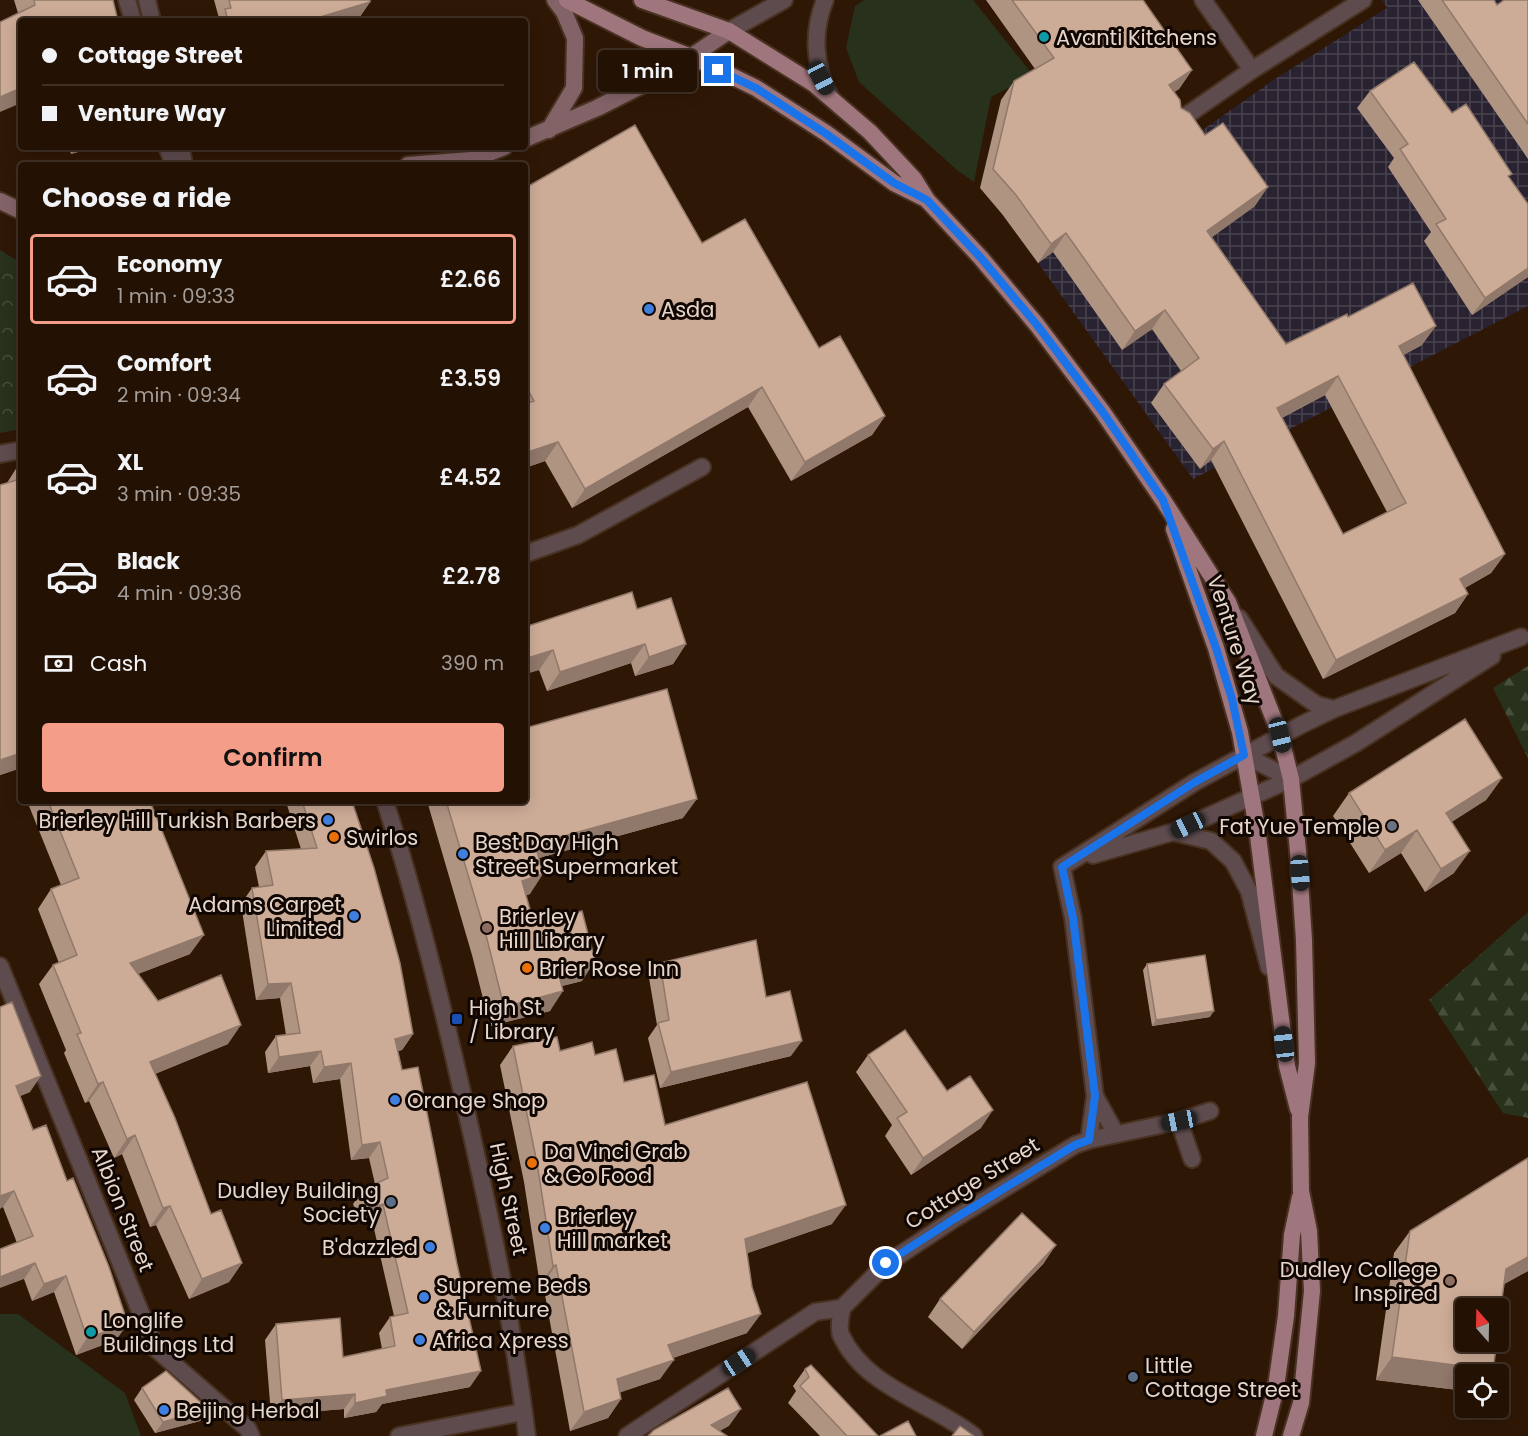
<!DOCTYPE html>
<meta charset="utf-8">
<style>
body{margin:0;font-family:Poppins,sans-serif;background:#2f1f13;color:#f1f3f6;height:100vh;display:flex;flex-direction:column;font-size:22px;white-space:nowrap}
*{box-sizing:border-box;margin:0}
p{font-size:20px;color:#a39d9a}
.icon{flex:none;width:33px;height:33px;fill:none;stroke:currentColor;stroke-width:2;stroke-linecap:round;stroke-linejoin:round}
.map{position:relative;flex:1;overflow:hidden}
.side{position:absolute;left:18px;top:162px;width:510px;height:642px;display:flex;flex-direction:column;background:#231104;border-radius:6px;box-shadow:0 3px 15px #0003,0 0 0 2px #403126}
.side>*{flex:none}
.hud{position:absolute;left:18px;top:18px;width:510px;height:132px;border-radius:6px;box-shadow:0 3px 15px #0003,0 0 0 2px #403126;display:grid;align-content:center;height:132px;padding:0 24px;background:#231104}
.needle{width:39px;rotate:340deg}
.controls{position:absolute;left:1455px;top:1298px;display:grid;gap:12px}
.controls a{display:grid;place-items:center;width:54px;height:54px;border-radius:6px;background:#231104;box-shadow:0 3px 15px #0003,0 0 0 2px #403126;font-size:30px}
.end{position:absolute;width:27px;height:27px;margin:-14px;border:8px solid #1a73e8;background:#fff;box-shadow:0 0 0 3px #fff}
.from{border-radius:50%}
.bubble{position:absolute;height:42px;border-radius:6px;background:#231104;box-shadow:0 3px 15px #0003,0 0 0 2px #403126;font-size:20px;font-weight:600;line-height:42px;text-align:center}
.car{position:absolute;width:18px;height:36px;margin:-18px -9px;border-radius:8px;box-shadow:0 0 4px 2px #0007;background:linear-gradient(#222 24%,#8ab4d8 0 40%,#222 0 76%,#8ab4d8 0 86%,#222 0)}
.hud b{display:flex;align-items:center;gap:21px;height:57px;font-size:22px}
.hud b+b{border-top:2px solid #403126}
.hud i{width:15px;height:15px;background:#f1f3f6}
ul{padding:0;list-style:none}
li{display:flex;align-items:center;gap:18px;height:90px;margin:0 12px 9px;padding:0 12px;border:3px solid transparent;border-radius:6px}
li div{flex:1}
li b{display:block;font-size:22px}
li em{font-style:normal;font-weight:600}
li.current{border-color:#f49e89}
li>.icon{width:54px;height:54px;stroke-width:1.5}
h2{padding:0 24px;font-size:27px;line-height:72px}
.pay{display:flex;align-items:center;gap:15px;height:66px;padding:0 24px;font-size:22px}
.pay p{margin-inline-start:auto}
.action{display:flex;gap:12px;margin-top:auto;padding:12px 24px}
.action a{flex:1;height:69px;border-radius:6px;background:#f49e89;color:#111;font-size:24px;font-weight:600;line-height:69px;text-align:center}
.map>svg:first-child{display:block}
.industrial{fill:url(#industrial-grid)}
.grass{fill:#28311c}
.forest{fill:url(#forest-firs)}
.park{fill:url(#park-crowns)}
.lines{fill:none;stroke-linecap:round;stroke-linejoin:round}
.minor-casing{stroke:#493221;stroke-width:20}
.tertiary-casing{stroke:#493221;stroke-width:20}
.secondary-casing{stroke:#493221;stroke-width:20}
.primary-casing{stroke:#493221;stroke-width:20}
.minor{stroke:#5e4b4e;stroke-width:16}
.tertiary{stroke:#5e4b4e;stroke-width:16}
.secondary{stroke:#836368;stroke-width:16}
.primary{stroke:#9f767d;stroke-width:16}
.wall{fill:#b09482;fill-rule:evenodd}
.shaded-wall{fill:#90786a}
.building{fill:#cdac97;stroke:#90786a;stroke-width:1.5;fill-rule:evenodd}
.route{stroke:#1a73e8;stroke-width:8}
.culture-dot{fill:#0f9aa8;stroke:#100602;stroke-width:2}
.shop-dot{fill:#3f7fe0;stroke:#100602;stroke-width:2}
.worship-dot{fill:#6b7280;stroke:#100602;stroke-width:2}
.food-dot{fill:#e8710a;stroke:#100602;stroke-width:2}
.education-dot{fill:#8d6e63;stroke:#100602;stroke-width:2}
.transit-dot{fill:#1a4fb4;stroke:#100602;stroke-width:2}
.service-dot{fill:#5c6f8a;stroke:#100602;stroke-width:2}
.labels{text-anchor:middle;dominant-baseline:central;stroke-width:6;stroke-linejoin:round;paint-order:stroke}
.poi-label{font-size:21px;fill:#e7d6cb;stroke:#100602;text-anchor:start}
.street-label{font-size:21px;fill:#e7d6cb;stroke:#100602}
</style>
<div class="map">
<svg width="1528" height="1436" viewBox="0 0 1528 1436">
<defs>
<pattern id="industrial-grid" width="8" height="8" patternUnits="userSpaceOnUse" patternTransform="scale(1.5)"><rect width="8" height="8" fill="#292231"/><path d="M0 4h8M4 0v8" fill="none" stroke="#48414e"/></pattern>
<pattern id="forest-firs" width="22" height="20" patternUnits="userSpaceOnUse" patternTransform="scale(1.5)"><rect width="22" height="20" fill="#28311c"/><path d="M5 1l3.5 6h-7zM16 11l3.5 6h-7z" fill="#474e3c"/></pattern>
<pattern id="park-crowns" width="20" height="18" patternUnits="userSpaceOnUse" patternTransform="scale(1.5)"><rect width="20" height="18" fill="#28311c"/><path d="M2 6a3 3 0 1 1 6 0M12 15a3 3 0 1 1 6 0" fill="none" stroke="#474e3c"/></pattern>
</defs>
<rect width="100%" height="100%" fill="#2f1705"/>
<path class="industrial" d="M1382 0H1528V306L1193 479 1038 263 1024 240 1184 143 1275 79 1387 8Z"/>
<path class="grass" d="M864 0H973L1033 75 991 97 974 182 957 170 859 82 846 48 855 6Z
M0 1314H18L125 1393 141 1436H0Z"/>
<path class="forest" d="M1528 666V758L1493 688Z
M1528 912V1118L1503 1113 1429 1000Z"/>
<path class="park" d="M0 250 21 263V429L0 433Z"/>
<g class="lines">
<g class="minor-casing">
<path id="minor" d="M147 0 152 21
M1203 0 1252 70
M1177 122 1252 70 1363 0
M181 147 184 165
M0 454 21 450
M525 554 578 535 702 467
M1239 618 1276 676 1317 705 1334 709
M1244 755 1291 779
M1173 832 1211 841 1233 861 1249 891 1269 967
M1093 855 1173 832 1291 779 1356 743 1492 656
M0 966 155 1348 248 1429 251 1436
M1095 1096 1116 1134
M1179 1121 1192 1159
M1089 1140 1095 1096 1073 918 1062 867 1195 782 1301 725 1334 709 1521 637
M842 1308C841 1315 838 1328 841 1335 865 1388 931 1402 974 1436
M627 1436 815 1312 842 1308 886 1264 954 1219 1075 1145 1089 1140 1179 1121 1210 1111"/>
</g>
<g class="tertiary-casing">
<path id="tertiary" d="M127 0 133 21
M825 0C812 32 814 66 830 96
M729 31 784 0
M167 147 174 165
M385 801C417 901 442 1003 465 1105 490 1215 513 1324 527 1436
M399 1436 523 1412"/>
</g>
<g class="secondary-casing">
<path id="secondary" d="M549 130 574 88 575 38 564 12 555 0
M525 139 597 108 670 71 729 31
M408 165 471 160 504 147
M0 201 21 211"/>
</g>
<g class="primary-casing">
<path id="primary" d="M567 0 642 38 699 60 756 88 826 133 894 183 926 199
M642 0 729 31 814 84 870 132 914 179 927 200 981 258 1037 325 1102 411 1163 500 1228 602 1280 735 1291 779 1298 851 1304 940 1307 1063 1300 1117 1301 1191 1309 1231 1312 1291 1301 1403 1291 1436
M1174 529 1216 648 1240 732 1257 828 1287 1066 1298 1109
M1264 1436 1276 1387 1286 1316 1292 1235 1300 1197"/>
</g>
<use href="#minor" class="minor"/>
<use href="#tertiary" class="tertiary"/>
<use href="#secondary" class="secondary"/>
<use href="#primary" class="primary"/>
</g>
<path class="wall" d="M14 0H113L21 21 18 13Z
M214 0H370V2L359 18 349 21H217L219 18Z
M986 0H1143L1192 70 1179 89 1174 92 1181 108 1255 206 1212 237 1286 344 1348 317 1422 345 1403 355 1505 554 1491 573 1465 588 1468 594 1455 613 1323 679 1211 460 1200 469 1151 403 1164 384 1181 371 1152 329 1122 350 1053 252 1038 263 1002 214 980 188 1001 100 1014 81 1035 69ZM1325 395 1387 512 1343 534 1282 418Z
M1418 0H1494L1497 5 1528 0V159Z
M1370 91 1452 113 1509 178 1528 204V277L1472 315 1424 241 1431 232 1388 167 1394 158 1357 108Z
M69 147H95L71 154Z
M525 188 702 243 819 348 885 416 872 435 791 481 748 407 572 508 545 461 525 468Z
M17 467H21V768L0 775V485L7 483Z
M637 609 686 644 673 664 635 676 631 663 547 691 539 670 525 674V626V627Z
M1502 778 1486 800 1451 822 1454 873 1425 892 1401 853 1369 873 1333 816 1349 793Z
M27 801H150L190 954 138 974 158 1001 228 1044 155 1074 211 1214 242 1263 229 1282 189 1299 156 1225 150 1227 122 1154 114 1158 89 1101 85 1103 64 1053 66 1050 39 984 53 965 59 963 38 909 51 889 61 885Z
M233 801H352L413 1034 402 1050 398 1051 470 1387 382 1404 376 1412 344 1418V1409L271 1415 265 1340 276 1324 343 1357 382 1349 379 1333 390 1317 394 1316 372 1220 361 1223 353 1204 364 1189 375 1184 369 1158 351 1160 340 1079 313 1083 310 1066 268 1073 265 1052 276 1036 286 1035 280 998 256 1000 241 904 252 888 259 887 255 867 266 851 301 849 287 805 233 806Z
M427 801H525L683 818 539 858 530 894 526 895 534 924 582 981 562 986 550 1011 490 1026 472 955Z
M660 963 766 997 791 1056 660 1088 648 1038 657 1025 649 978Z
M1147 964 1210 1017 1152 1026 1143 970Z
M0 1007 30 1092 20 1096 116 1340 76 1355 54 1292 32 1301 24 1279 17 1243 3 1207Z
M513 1046 595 1055 624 1082 665 1125 832 1224 747 1253V1333L673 1358 660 1379 620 1392 621 1399 608 1418 570 1431 543 1284 540 1285 524 1182 500 1065Z
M868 1055 947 1091 981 1128 911 1175 885 1136 892 1125 856 1072Z
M1528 1158V1271L1504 1284 1493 1370 1490 1374H1466V1391L1376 1380 1394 1253 1410 1231Z
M1044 1263 962 1349 928 1317 940 1299Z
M805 1369 878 1436H820L788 1403 796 1391 793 1386Z
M142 1388 208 1409 200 1421 155 1433 134 1400Z"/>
<path class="shaded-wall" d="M370 2 359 18 349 21H307Z
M1192 70 1179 89 1156 104 1169 85Z
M21 88V103L0 112V97Z
M76 147H95L71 154Z
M1268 187 1255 206 1194 250 1207 231Z
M1066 233 1053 252 1038 263 1051 244Z
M1528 268V277L1472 315 1485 298Z
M1165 310 1152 329 1122 350 1135 331Z
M1436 326 1422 345 1385 365 1399 346Z
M1338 376 1325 395 1264 427 1277 408Z
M762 387 748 407 572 508 585 489Z
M885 416 872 435 791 481 805 462Z
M1224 441 1211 460 1200 469 1213 449Z
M558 442 545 461 525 468V453Z
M1505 554 1491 573 1447 598 1460 579Z
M1468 594 1455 613 1323 679 1336 660Z
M645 644 631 663 547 691 560 672Z
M686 644 673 664 635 676 649 657Z
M553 650 539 670 525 674V659Z
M21 753V768L0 775V760Z
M1502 778 1486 800 1430 836 1446 813Z
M697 799 683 818 521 863 535 844Z
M237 801H290L287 805 233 806Z
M1417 830 1401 853 1369 873 1385 850Z
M1470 851 1454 873 1425 892 1441 869Z
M543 874 530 894 509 900 522 881Z
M204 935 190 954 117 982 130 963Z
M595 961 582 981 545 990 558 971Z
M291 983 280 998 256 1000 268 984Z
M563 991 550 1011 490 1026 504 1007Z
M1214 1011 1210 1017 1152 1026 1156 1020Z
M241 1025 228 1044 137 1081 150 1062Z
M413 1034 402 1050 384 1054 395 1039Z
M802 1041 791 1056 660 1088 671 1072Z
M321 1051 310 1066 268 1073 279 1057Z
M351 1063 340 1079 313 1083 324 1067Z
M41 1076 30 1092 5 1102 16 1086Z
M103 1082 89 1101 85 1103 98 1084Z
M993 1110 981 1128 911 1175 923 1158Z
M135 1135 122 1154 114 1158 127 1139Z
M380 1142 369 1158 351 1160 362 1145Z
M14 1191 3 1207 0 1209V1196Z
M383 1204 372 1220 361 1223 372 1208Z
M846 1205 832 1224 731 1259 745 1239Z
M170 1206 156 1225 150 1227 163 1208Z
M1056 1245 1044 1263 962 1349 974 1332Z
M1528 1257V1271L1490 1292 1506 1269Z
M35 1263 24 1279 0 1288V1277Z
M242 1263 229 1282 189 1299 202 1279Z
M556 1265 543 1284 540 1285 553 1266Z
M66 1276 54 1292 32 1301 44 1284Z
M761 1314 747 1333 655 1364 668 1345Z
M128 1324 116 1340 76 1355 87 1338Z
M1392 1357 1493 1370 1490 1374H1466V1391L1376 1380Z
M674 1360 660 1379 604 1398 617 1379Z
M481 1371 470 1387 382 1404 376 1412 344 1418 355 1403 386 1390Z
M355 1394 344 1409 271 1415 282 1400Z
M621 1399 608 1418 570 1431 584 1412Z
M208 1409 200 1421 155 1433 163 1422Z
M741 1409 729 1426 711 1436V1425Z"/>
<path class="building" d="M34 0H113L118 21H21V88L0 97V22L35 5Z
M229 0H370V2L307 21H228L225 9 231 8Z
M1012 0H1143L1192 70 1169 85 1180 100 1181 108 1190 113 1205 135 1223 123 1268 187 1207 231 1286 344 1347 314 1348 317 1413 283 1436 326 1399 346 1505 554 1460 579 1468 594 1336 660 1224 441 1213 449 1164 384 1199 358 1165 310 1135 331 1066 233 1051 244 1016 195 993 169 1014 81 1054 58ZM1338 376 1406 503 1343 534 1277 408Z
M1442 0H1494L1497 5 1504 0H1528V124Z
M1414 62 1452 113 1466 104 1512 174 1508 176 1528 204V268L1485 298 1436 224 1446 219 1400 149 1408 144 1370 91Z
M635 125 702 243 745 219 819 348 840 336 885 416 805 462 762 387 585 489 558 442 525 453V404L534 401 525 384V188Z
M17 467H21V753L0 760V485L20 479Z
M632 592 637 609 671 598 686 644 649 657 645 644 560 672 553 650 525 659V626V627Z
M667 689 697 799 535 844 543 874 522 881 534 924 582 911 595 961 558 971 563 991 504 1007 486 935 446 801H525V728Z
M1465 719 1502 778 1446 813 1470 851 1441 869 1417 830 1385 850 1349 793Z
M48 801H150L204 935 130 963 158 1001 221 975 241 1025 150 1062 175 1118 211 1214 221 1210 242 1263 202 1279 170 1206 163 1208 135 1135 127 1139 103 1082 98 1084 77 1034 81 1033 53 965 77 955 51 889 79 878Z
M302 801H352L374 868 400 963 413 1034 395 1039 402 1070 418 1067 457 1264 481 1371 386 1390 387 1396 355 1403V1394L282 1400 276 1324 340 1318 343 1357 395 1346 390 1317 408 1313 383 1204 372 1208 364 1189 388 1178 380 1142 362 1145 351 1063 324 1067 321 1051 279 1057 276 1036 300 1033 291 983 268 984 252 888 273 885 266 851 317 848Z
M756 940 766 997 790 991 802 1041 671 1072 658 1023 669 1020 660 963Z
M1205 955 1214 1011 1156 1020 1147 964Z
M12 1002 41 1076 16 1086 33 1130 46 1125 67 1181 73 1178 109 1267 128 1324 87 1338 66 1276 44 1284 35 1263 0 1277V1249L33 1236 14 1191 0 1196V1007Z
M905 1030 947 1091 970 1076 993 1110 923 1158 897 1118 907 1112 868 1055Z
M557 1037 560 1051 592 1042 595 1055 616 1049 624 1082 654 1075 665 1125 807 1082 846 1205 745 1239 752 1287 761 1314 668 1345 674 1360 617 1379 621 1399 584 1412 556 1265 553 1266 537 1163 513 1046Z
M1528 1158V1257L1506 1269 1498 1329V1308H1466V1341H1497L1493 1370 1392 1357 1410 1231Z
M1022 1213 1056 1245 974 1332 940 1299Z
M811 1365 878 1436H847L800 1386 809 1377 805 1369Z
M166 1371 208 1409 163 1422 142 1388Z
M728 1388 741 1409 711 1425 727 1436H648L654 1430Z
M908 1421 916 1436H880Z
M960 1426 974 1436H952Z"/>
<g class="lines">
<path class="route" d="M718 70 756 88 825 133 894 183 927 200 981 258 1037 325 1102 411 1163 500 1216 648 1232 699 1244 755 1195 782 1062 867 1073 918 1095 1096 1089 1140 1075 1145 954 1219 886 1263"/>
</g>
<g class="culture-dot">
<circle cx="1044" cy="37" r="6"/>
<circle cx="91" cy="1332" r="6"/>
</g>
<g class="shop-dot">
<circle cx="649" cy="309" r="6"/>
<circle cx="328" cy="820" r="6"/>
<circle cx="463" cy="854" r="6"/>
<circle cx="354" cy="916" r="6"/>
<circle cx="395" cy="1100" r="6"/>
<circle cx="545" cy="1228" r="6"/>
<circle cx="430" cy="1247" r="6"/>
<circle cx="424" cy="1297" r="6"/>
<circle cx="420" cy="1340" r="6"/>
<circle cx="164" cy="1410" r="6"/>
</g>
<circle class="worship-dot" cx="1392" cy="826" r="6"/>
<g class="food-dot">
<circle cx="334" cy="837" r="6"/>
<circle cx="527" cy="968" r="6"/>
<circle cx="532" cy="1163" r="6"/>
</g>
<g class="education-dot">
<circle cx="487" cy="928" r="6"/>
<circle cx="1450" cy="1281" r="6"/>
</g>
<rect class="transit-dot" x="451" y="1013" width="12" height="12" rx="3"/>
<g class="service-dot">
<circle cx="391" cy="1202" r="6"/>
<circle cx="1133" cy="1377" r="6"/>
</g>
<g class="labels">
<g class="poi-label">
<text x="1056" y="37">Avanti Kitchens</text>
<text x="661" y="309">Asda</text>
<text x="316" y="820" text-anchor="end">Brierley Hill Turkish Barbers</text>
<text x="1380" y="826" text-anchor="end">Fat Yue Temple</text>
<text x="346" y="837">Swirlos</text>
<text x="475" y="842">Best Day High<tspan x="475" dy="24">Street Supermarket</tspan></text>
<text x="342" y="904" text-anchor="end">Adams Carpet<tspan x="342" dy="24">Limited</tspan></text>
<text x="499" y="916">Brierley<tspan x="499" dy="24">Hill Library</tspan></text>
<text x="539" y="968">Brier Rose Inn</text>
<text x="469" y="1007">High St<tspan x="469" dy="24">/ Library</tspan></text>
<text x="407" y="1100">Orange Shop</text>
<text x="544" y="1151">Da Vinci Grab<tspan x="544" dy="24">&amp; Go Food</tspan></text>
<text x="379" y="1190" text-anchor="end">Dudley Building<tspan x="379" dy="24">Society</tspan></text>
<text x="557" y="1216">Brierley<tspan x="557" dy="24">Hill market</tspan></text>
<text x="418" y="1247" text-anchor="end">B'dazzled</text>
<text x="1438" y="1269" text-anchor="end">Dudley College<tspan x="1438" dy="24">Inspired</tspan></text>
<text x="436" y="1285">Supreme Beds<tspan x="436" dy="24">&amp; Furniture</tspan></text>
<text x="103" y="1320">Longlife<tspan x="103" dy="24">Buildings Ltd</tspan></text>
<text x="432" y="1340">Africa Xpress</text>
<text x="1145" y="1365">Little<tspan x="1145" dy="24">Cottage Street</tspan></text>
<text x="176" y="1410">Beijing Herbal</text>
</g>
<g class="street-label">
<text transform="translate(1235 640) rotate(72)">Venture Way</text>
<text transform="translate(972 1183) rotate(-32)">Cottage Street</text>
<text transform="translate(509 1199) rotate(78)">High Street</text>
<text transform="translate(123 1209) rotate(68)">Albion Street</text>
</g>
</g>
</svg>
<div class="controls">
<a><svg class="needle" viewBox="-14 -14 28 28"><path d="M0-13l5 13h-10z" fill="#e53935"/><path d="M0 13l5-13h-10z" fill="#a39d9a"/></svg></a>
<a><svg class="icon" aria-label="locate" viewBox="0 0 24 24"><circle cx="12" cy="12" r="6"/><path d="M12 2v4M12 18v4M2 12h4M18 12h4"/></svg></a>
</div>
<i class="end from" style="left:886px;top:1263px"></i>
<i class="end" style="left:718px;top:70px"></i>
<div class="bubble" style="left:598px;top:50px;width:99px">1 min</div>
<i class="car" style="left:821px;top:78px;rotate:152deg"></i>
<i class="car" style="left:1280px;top:735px;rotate:166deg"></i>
<i class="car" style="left:1188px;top:825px;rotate:245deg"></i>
<i class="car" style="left:1300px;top:873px;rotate:176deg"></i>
<i class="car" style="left:1284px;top:1044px;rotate:353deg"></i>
<i class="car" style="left:1179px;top:1121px;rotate:259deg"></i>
<i class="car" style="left:739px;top:1362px;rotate:57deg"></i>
<div class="hud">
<b><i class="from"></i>Cottage Street</b>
<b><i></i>Venture Way</b>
</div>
<section class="side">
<h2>Choose a ride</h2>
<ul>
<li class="current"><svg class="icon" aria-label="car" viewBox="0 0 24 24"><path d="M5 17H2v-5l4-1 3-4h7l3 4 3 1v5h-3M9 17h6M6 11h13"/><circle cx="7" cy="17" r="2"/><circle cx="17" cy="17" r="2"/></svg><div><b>Economy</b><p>1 min · 09:33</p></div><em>£2.66</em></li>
<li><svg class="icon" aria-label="car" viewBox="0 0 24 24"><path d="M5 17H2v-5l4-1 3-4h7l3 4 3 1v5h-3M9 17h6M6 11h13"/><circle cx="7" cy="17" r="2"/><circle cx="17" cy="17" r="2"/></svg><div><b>Comfort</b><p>2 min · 09:34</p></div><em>£3.59</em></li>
<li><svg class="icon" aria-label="car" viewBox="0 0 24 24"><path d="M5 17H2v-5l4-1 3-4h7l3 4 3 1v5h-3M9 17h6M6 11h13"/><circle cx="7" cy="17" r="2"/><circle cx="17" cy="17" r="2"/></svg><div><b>XL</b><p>3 min · 09:35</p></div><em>£4.52</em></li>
<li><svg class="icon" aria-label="car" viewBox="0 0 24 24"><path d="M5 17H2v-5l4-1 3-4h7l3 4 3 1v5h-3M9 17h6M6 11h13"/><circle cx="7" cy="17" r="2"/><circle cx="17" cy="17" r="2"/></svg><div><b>Black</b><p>4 min · 09:36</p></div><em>£2.78</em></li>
</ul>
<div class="pay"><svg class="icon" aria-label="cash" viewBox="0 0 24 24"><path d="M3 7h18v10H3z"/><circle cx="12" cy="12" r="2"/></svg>Cash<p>390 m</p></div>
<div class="action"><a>Confirm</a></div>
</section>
</div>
